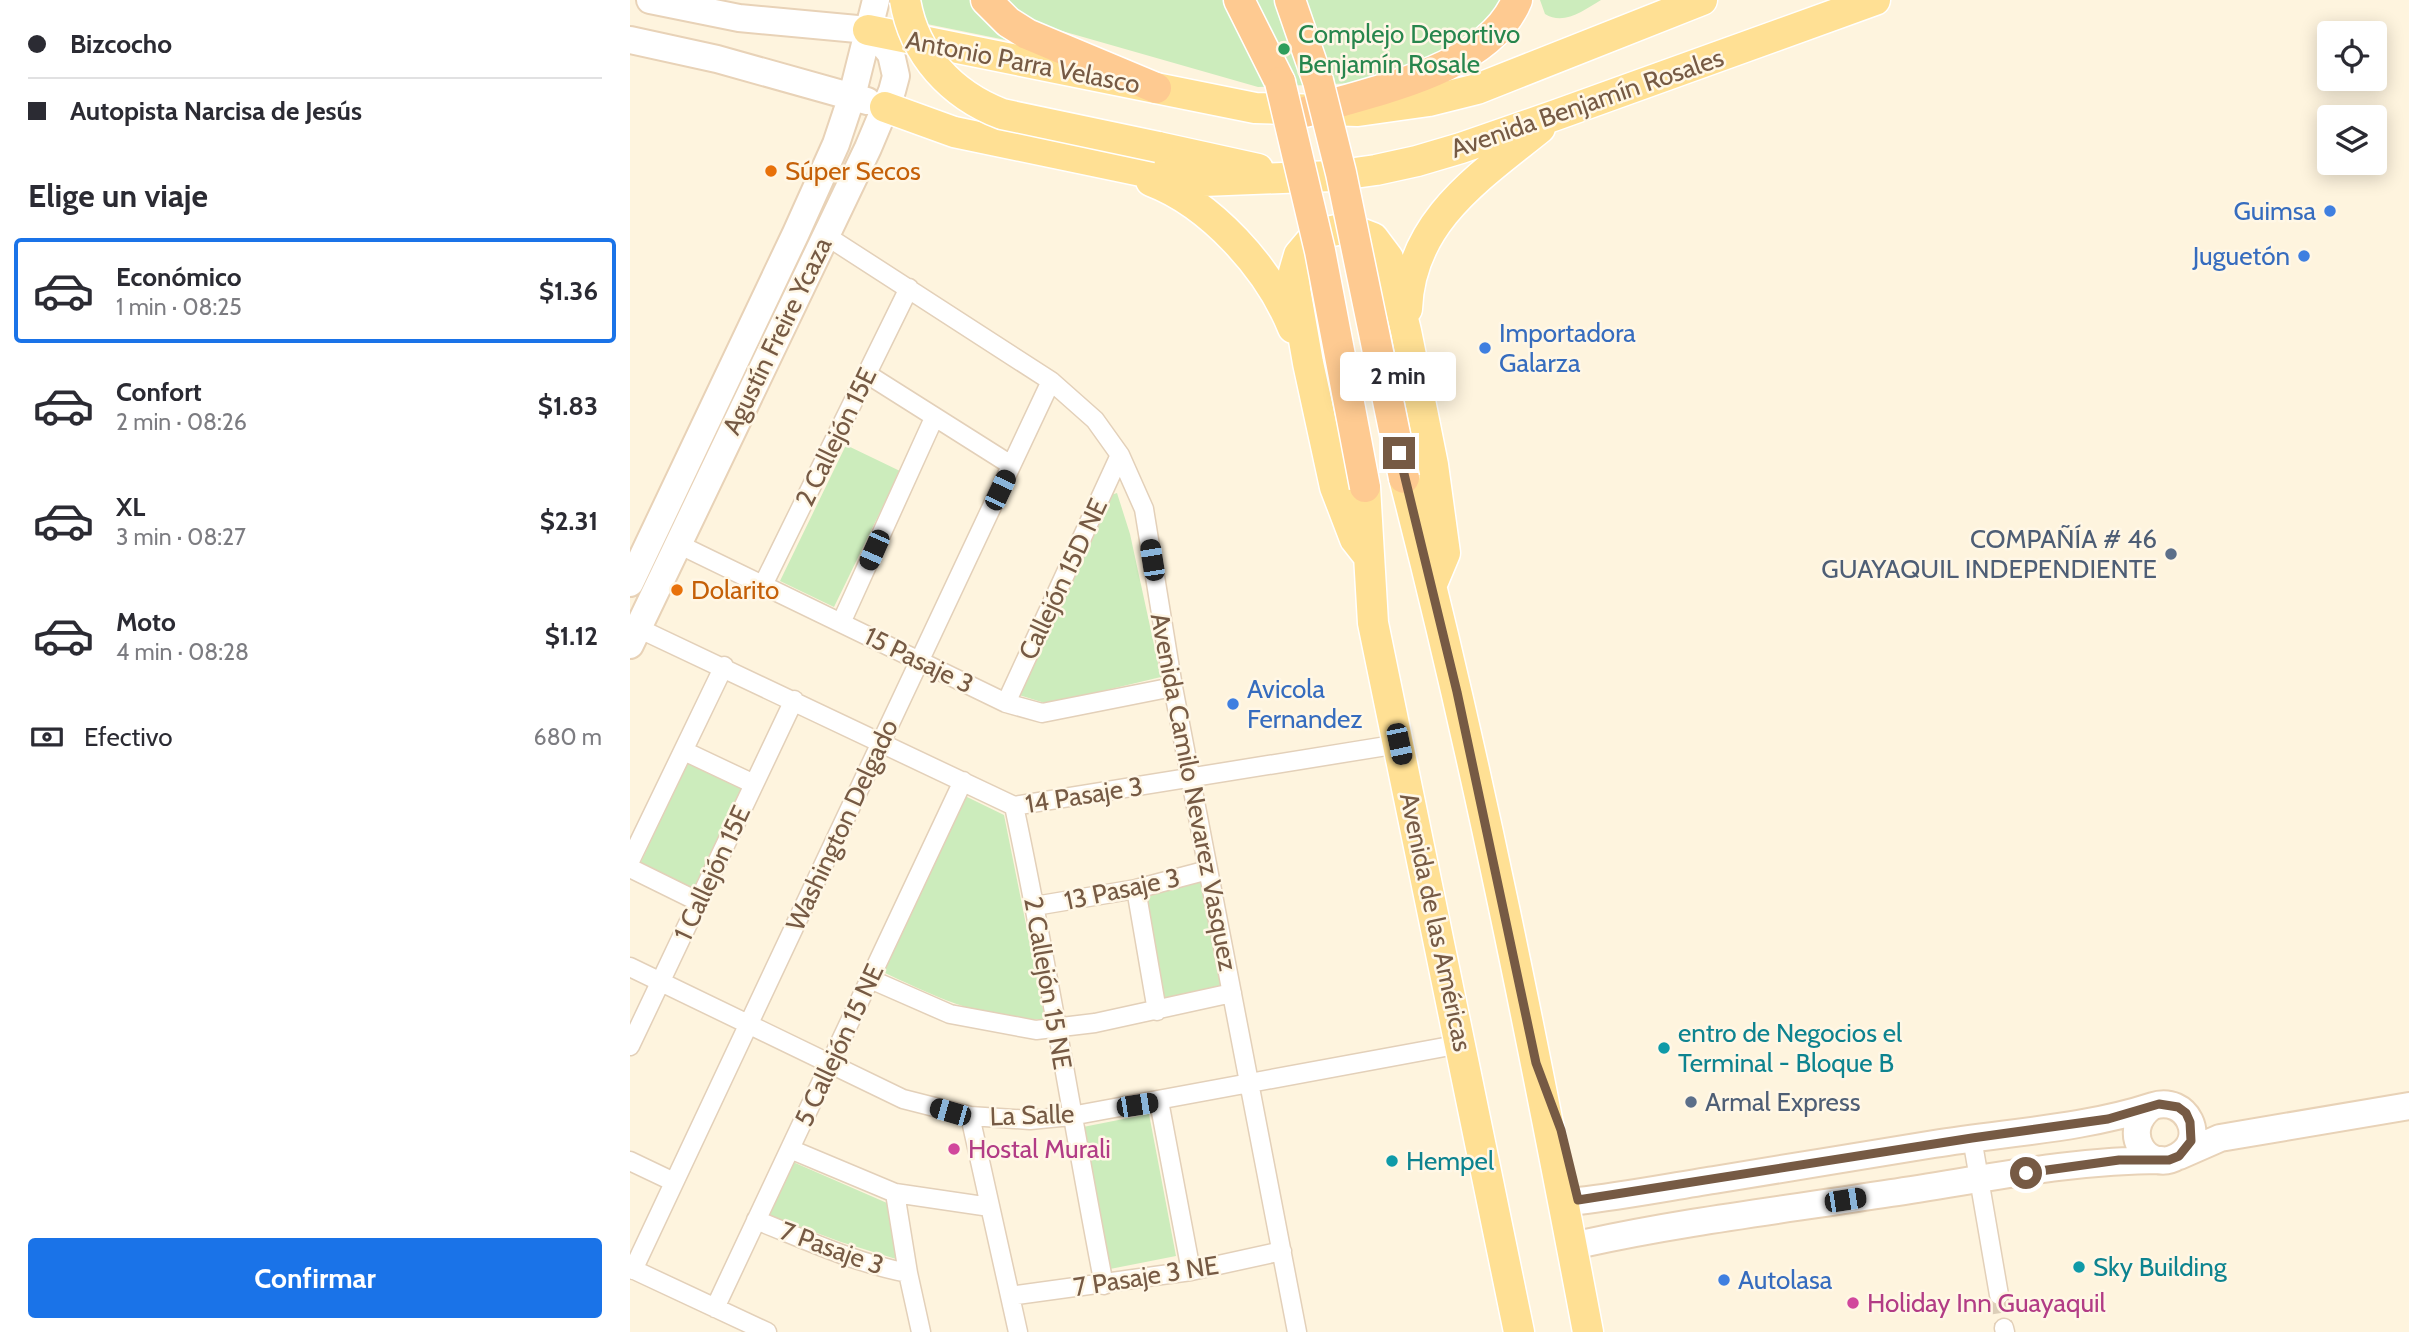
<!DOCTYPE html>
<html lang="es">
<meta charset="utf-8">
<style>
body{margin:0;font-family:Cabin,sans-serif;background:#f2f2f3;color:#2b2b33;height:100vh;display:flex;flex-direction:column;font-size:26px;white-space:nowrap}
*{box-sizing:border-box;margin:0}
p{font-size:23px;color:#7c7c81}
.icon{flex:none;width:38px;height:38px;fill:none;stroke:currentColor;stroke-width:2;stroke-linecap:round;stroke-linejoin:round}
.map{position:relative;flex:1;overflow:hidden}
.sheet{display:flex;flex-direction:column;background:#fff;width:630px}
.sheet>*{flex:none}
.banner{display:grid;align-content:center;height:154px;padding:0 28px;background:#fff}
.controls{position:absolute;left:1687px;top:21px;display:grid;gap:14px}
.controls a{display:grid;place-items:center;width:70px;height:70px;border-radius:7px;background:#fff;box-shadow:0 4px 18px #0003;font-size:35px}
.end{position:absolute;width:32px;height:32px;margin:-16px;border:9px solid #765a44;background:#fff;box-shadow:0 0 0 4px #fff}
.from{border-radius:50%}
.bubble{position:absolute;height:49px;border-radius:7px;background:#fff;box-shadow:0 4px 18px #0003;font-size:23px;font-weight:700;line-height:49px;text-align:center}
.car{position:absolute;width:21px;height:42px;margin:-21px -10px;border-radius:9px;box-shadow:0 0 5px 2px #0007;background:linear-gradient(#222 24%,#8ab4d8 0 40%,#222 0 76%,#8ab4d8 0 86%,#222 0)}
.banner b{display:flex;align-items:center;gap:24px;height:66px;font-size:26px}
.banner b+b{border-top:2px solid #e1e1e2}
.banner i{width:18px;height:18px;background:#2b2b33}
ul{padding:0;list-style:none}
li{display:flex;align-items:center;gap:21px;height:105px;margin:0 14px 10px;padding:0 14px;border:4px solid transparent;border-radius:7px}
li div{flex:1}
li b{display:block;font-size:26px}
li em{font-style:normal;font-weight:700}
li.on{border-color:#1a73e8}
li>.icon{width:63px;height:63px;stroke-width:1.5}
h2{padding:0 28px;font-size:32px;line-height:84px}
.pay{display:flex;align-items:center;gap:18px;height:77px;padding:0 28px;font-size:26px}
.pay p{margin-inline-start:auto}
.action{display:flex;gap:14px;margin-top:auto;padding:14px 28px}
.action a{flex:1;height:80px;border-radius:7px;background:#1a73e8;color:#fff;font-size:28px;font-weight:700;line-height:80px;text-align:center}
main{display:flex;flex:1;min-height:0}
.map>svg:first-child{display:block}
.green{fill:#ccecbc}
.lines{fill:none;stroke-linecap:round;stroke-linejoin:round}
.minor-tunnel{stroke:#dcceb8;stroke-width:18;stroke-dasharray:18 9;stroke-linecap:butt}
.minor-casing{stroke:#e3d0b9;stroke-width:21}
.secondary-casing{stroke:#e8d2b7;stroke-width:30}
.primary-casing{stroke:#fff;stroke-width:33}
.trunk-casing{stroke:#fff;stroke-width:33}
.minor{stroke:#fff;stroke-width:18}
.secondary{stroke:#fff;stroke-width:26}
.primary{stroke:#ffe094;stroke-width:30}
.trunk{stroke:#feca91;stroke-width:30}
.primary-bridge-casing{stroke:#fff;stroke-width:33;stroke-linecap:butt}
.trunk-bridge-casing{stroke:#fff;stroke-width:33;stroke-linecap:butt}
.primary-bridge{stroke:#ffe094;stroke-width:30}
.trunk-bridge{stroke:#feca91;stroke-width:30}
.route{stroke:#765a44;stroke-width:9}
.leisure-dot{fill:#2e9e5b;stroke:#fff7e6;stroke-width:2.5}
.food-dot{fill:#e8710a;stroke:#fff7e6;stroke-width:2.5}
.shop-dot{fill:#3f7fe0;stroke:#fff7e6;stroke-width:2.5}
.service-dot{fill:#5c6f8a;stroke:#fff7e6;stroke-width:2.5}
.culture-dot{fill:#0f9aa8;stroke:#fff7e6;stroke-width:2.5}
.hotel-dot{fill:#d1479c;stroke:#fff7e6;stroke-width:2.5}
.labels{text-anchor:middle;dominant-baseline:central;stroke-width:5;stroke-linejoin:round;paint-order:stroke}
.leisure-label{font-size:26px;fill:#27864d;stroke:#fff7e6;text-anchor:start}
.street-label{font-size:26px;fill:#765a44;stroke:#fff7e6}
.food-label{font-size:26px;fill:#c56008;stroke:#fff7e6;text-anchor:start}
.shop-label{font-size:26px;fill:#366cbe;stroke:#fff7e6;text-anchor:start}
.service-label{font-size:26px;fill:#4e5e75;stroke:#fff7e6;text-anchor:end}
.culture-label{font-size:26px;fill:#0d838f;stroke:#fff7e6;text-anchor:start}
.hotel-label{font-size:26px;fill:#b23c85;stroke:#fff7e6;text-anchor:start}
</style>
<main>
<section class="sheet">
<div class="banner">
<b><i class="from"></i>Bizcocho</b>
<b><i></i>Autopista Narcisa de Jesús</b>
</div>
<h2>Elige un viaje</h2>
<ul>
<li class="on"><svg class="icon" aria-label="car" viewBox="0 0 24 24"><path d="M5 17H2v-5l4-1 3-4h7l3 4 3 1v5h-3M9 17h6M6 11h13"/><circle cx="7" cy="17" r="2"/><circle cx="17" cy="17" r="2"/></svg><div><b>Económico</b><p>1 min · 08:25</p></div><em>$1.36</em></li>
<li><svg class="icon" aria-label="car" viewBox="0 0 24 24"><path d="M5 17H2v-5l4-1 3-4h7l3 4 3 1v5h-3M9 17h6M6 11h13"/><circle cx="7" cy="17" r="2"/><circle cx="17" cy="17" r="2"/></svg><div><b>Confort</b><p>2 min · 08:26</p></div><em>$1.83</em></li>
<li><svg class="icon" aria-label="car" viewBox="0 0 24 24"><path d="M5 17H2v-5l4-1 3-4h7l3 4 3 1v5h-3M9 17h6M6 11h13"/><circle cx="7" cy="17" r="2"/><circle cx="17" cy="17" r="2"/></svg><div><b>XL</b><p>3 min · 08:27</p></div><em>$2.31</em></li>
<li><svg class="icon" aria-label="car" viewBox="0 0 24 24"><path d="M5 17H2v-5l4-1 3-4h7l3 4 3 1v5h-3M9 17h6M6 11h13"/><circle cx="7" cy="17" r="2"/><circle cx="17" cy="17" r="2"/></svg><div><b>Moto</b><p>4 min · 08:28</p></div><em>$1.12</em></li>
</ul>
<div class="pay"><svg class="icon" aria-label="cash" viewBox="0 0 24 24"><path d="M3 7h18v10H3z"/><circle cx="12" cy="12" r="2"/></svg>Efectivo<p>680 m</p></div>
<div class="action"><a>Confirmar</a></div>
</section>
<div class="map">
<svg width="1779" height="1332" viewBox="0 0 1779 1332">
<rect width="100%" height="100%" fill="#fef4de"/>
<path class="green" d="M282 0H871L853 24 832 41 751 78 726 83 628 87 418 27 390 43 287 22Z
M910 0H971C954 10 934 26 915 14Z
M216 445 270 471 204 607 150 581Z
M487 493 500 534 531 677 418 704 389 695 481 495Z
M58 761 114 787 65 890 10 864Z
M335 796 374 815 415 1019C357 1022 304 996 253 972Z
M571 881 591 988 534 999 516 895Z
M519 1114 546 1256 480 1269 453 1127Z
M163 1162 257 1203 266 1259 211 1242 138 1215Z"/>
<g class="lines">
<path class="minor-tunnel" d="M1369 1295 1374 1328"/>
<g class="minor-casing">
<path id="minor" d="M195 235 421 381 465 420 490 455 514 509 543 687 667 1332
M237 374 381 465
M48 544 376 703 412 713 543 687
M133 585 279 288
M211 623 304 418
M8 628 384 806 769 744
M376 703 490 455
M54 751 124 784
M384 806C418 965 443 1125 474 1285
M0 861 94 666
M0 868 69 902
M506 889 527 1011
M405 906 506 889 578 870
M0 967 273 1099 340 1116 400 1120 441 1116 831 1044
M240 979 320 1014 406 1030 465 1023 602 993
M0 1046 164 700
M529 1101 561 1271
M340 1116 388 1332
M1342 1138 1369 1295
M160 1149 265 1193 360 1207
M0 1161 44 1182
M265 1193 278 1273 291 1332
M126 1220C176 1240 225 1263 278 1273
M0 1268 137 1332
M3 1270 421 381
M380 1296 561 1271 652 1251
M85 1308 333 781
M1374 1328 1375 1332"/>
</g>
<g class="secondary-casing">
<path id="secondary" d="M0 40 87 59 237 101
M0 583 166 233 206 144 222 96 246 0
M0 645 238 148 262 91 266 76 261 54 248 38 238 30 109 18 20 0
M1549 1156 1590 1138 1779 1106
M948 1201C993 1196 1039 1187 1084 1180 1157 1168 1231 1156 1304 1144 1377 1132 1453 1129 1523 1106 1557 1095 1578 1139 1548 1156 1517 1175 1489 1131 1521 1107
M956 1243C1056 1221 1160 1209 1261 1193 1350 1180 1440 1160 1531 1160"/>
</g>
<g class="primary-casing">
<path id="primary" d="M238 30 625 108 728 111 799 101 847 89 1072 0
M255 107 324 132 545 178 573 181 703 176 746 170 787 161 831 148 926 115 1245 0
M528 147 628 169
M521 181C581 204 639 268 663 328
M777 309C780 222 848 178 910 128
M774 478C847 760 904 1046 958 1332
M735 487 743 623 889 1332
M736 553 725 539 705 487 678 363 665 289 664 272 669 255 680 242 692 233 717 228 743 238 758 258 776 331 803 465 815 553 802 584"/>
</g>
<g class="trunk-casing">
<path id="trunk" d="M356 0 378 22 397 34 526 88
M609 0 650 82
M660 0 688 81
M675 112C741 91 858 71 887 0"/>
</g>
<use href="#minor" class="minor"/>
<use href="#secondary" class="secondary"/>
<use href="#primary" class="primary"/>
<use href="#trunk" class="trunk"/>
<g class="primary-bridge-casing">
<path id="primary-bridge" d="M275 0C284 55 322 95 372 114L528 147"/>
</g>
<g class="trunk-bridge-casing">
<path id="trunk-bridge" d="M688 81 711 173 774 478
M650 82 690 251 735 487"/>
</g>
<use href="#primary-bridge" class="primary-bridge"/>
<use href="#trunk-bridge" class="trunk-bridge"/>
</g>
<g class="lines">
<path class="route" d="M769 453 827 692 906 1063 931 1130 948 1200 1342 1138 1478 1119 1529 1104 1548 1107 1556 1113 1560 1122 1561 1141 1549 1156 1539 1160H1489L1396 1173"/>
</g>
<circle class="leisure-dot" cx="654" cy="49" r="7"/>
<g class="food-dot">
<circle cx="141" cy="171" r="7"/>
<circle cx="47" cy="590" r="7"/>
</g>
<g class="shop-dot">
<circle cx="1700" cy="211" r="7"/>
<circle cx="1674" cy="256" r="7"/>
<circle cx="855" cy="348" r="7"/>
<circle cx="603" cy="704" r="7"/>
<circle cx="1094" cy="1280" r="7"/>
</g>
<g class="service-dot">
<circle cx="1541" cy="554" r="7"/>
<circle cx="1061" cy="1102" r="7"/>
</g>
<g class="culture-dot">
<circle cx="1034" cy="1048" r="7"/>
<circle cx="762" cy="1161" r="7"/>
<circle cx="1449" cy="1267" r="7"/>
</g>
<g class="hotel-dot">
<circle cx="324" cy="1149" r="7"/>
<circle cx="1223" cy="1303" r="7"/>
</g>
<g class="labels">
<g class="leisure-label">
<text x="668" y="34">Complejo Deportivo<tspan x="668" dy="30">Benjamín Rosale</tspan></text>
</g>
<g class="street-label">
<text transform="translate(393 62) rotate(11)">Antonio Parra Velasco</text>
<text transform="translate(957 103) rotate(-19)">Avenida Benjamín Rosales</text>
<text transform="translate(147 336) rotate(-64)">Agustín Freire Ycaza</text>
<text transform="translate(206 437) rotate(-64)">2 Callejón 15E</text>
<text transform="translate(433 579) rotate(-65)">Callejón 15D NE</text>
<text transform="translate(289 660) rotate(26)">15 Pasaje 3</text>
<text transform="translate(564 792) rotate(79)">Avenida Camilo Nevarez Vasquez</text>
<text transform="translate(454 795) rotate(-9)">14 Pasaje 3</text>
<text transform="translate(212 825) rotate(-65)">Washington Delgado</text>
<text transform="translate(82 873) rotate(-65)">1 Callejón 15E</text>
<text transform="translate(492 889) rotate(-12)">13 Pasaje 3</text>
<text transform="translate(806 922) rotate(78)">Avenida de las Américas</text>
<text transform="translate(418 983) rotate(80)">2 Callejón 15 NE</text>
<text transform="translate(209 1045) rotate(-65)">5 Callejón 15 NE</text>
<text transform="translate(402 1115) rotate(-2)">La Salle</text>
<text transform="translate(202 1248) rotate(20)">7 Pasaje 3</text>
<text transform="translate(516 1276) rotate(-9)">7 Pasaje 3 NE</text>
</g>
<g class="food-label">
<text x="155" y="171">Súper Secos</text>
<text x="61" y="590">Dolarito</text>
</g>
<g class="shop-label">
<text x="1686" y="211" text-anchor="end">Guimsa</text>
<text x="1660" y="256" text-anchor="end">Juguetón</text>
<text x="869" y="333">Importadora<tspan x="869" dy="30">Galarza</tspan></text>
<text x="617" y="689">Avicola<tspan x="617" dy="30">Fernandez</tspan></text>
<text x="1108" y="1280">Autolasa</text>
</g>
<g class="service-label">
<text x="1527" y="539">COMPAÑÍA # 46<tspan x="1527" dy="30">GUAYAQUIL INDEPENDIENTE</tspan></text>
<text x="1075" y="1102" text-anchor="start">Armal Express</text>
</g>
<g class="culture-label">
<text x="1048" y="1033">entro de Negocios el<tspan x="1048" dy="30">Terminal - Bloque B</tspan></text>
<text x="776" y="1161">Hempel</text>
<text x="1463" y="1267">Sky Building</text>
</g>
<g class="hotel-label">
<text x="338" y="1149">Hostal Murali</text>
<text x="1237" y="1303">Holiday Inn Guayaquil</text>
</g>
</g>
</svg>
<div class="controls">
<a><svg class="icon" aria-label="locate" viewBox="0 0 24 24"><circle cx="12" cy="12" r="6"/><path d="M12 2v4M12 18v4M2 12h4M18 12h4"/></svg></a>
<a><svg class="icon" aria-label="layers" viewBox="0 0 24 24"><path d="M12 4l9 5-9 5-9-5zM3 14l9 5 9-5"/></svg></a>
</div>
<i class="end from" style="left:1396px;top:1173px"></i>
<i class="end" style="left:769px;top:453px"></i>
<div class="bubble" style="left:710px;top:352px;width:116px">2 min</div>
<i class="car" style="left:370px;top:490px;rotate:25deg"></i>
<i class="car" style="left:244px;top:550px;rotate:204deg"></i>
<i class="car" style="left:522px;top:560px;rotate:351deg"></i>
<i class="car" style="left:769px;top:744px;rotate:168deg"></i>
<i class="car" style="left:507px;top:1105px;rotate:81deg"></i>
<i class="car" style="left:320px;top:1112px;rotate:286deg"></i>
<i class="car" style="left:1215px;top:1200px;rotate:81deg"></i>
</div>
</main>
